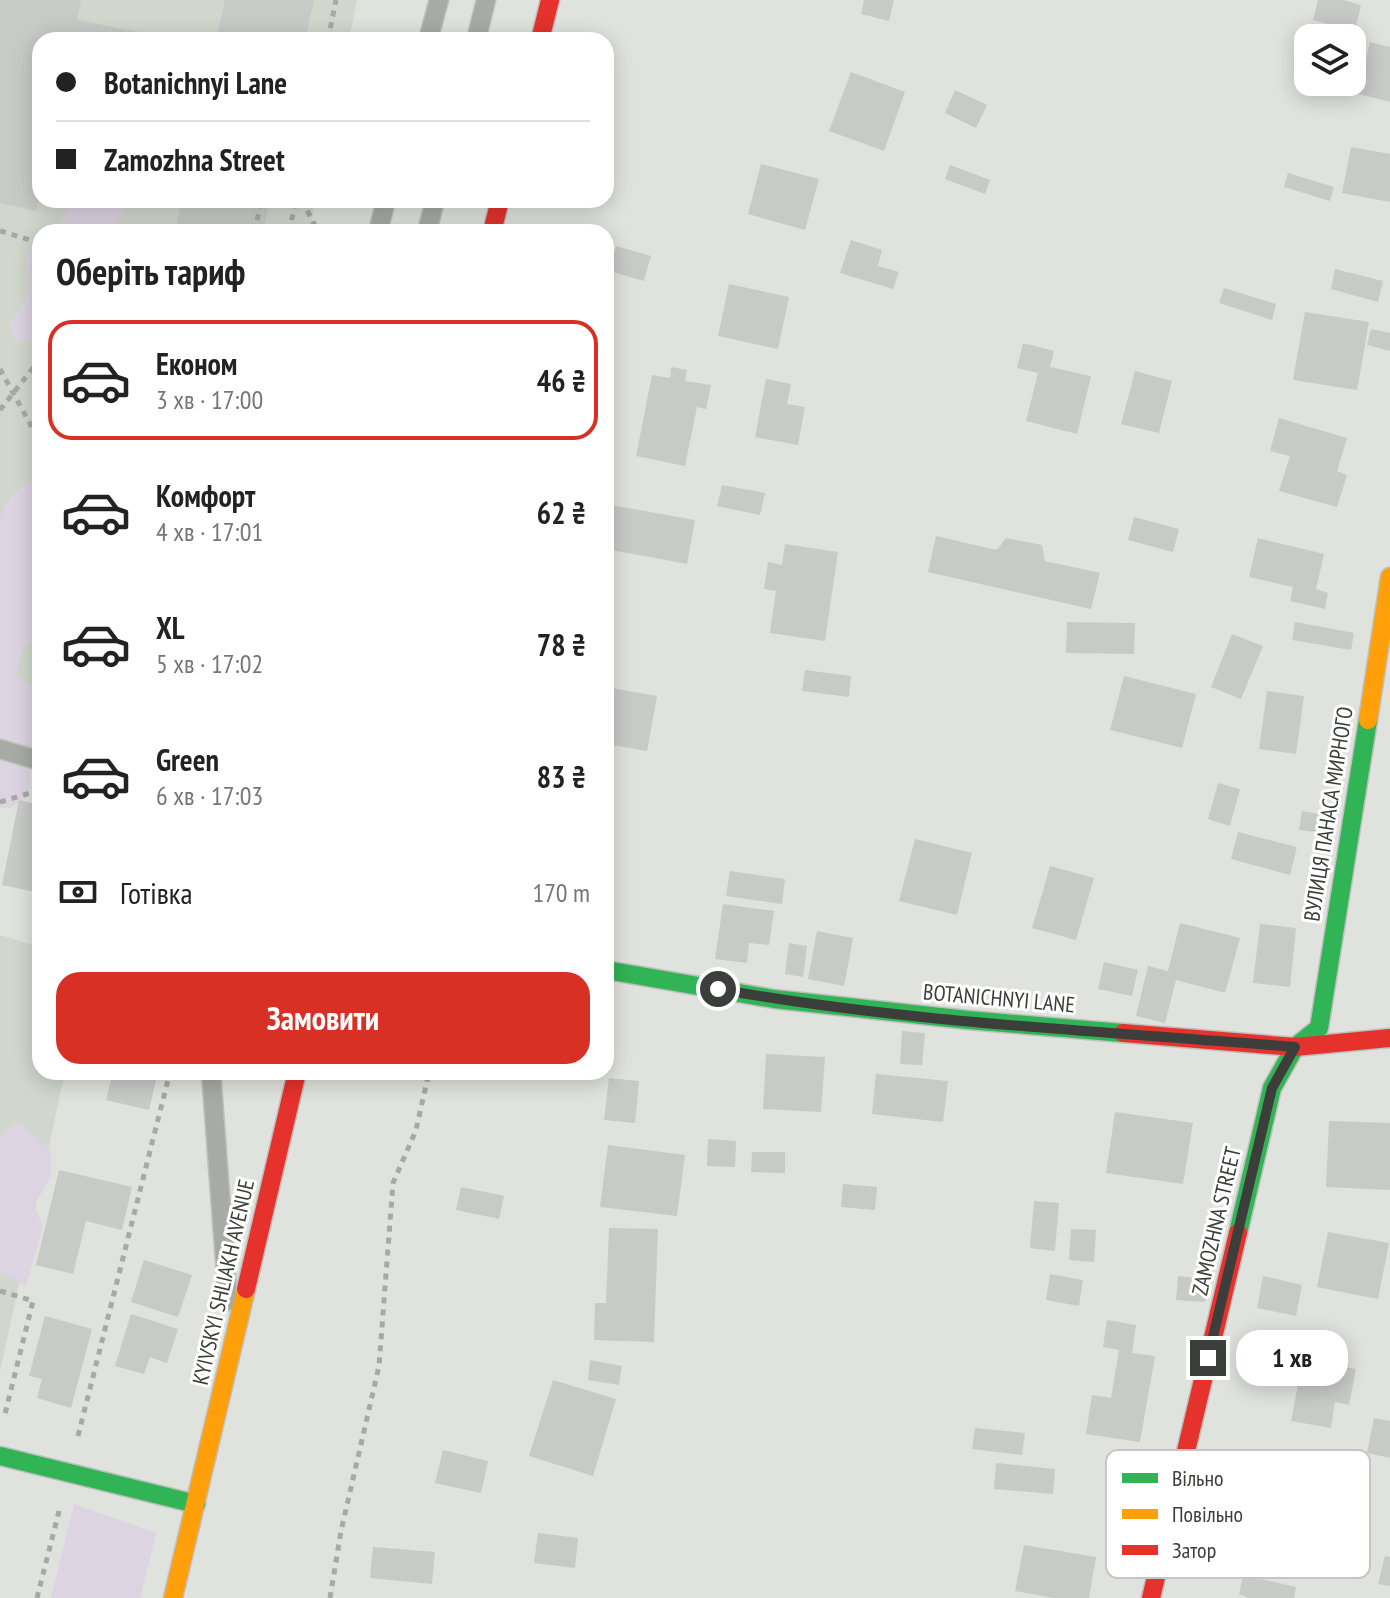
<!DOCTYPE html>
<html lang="uk">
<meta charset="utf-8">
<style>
body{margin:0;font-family:"PT Sans Narrow",sans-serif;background:#f6f6f6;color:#222;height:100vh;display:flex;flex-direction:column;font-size:30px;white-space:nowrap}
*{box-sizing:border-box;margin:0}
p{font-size:26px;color:#767676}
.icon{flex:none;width:44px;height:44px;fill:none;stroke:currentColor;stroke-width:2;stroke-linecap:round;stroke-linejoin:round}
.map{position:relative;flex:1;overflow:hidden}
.details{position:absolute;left:32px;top:224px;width:582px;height:856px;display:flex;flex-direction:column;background:#fff;border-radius:24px;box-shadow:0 4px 20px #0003}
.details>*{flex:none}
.hud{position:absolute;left:32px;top:32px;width:582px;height:176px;border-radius:24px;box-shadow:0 4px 20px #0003;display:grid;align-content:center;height:176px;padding:0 24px;background:#fff}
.controls{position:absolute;left:1294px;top:24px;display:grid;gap:16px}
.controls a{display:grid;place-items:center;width:72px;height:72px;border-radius:16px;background:#fff;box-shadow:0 4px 20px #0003;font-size:40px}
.end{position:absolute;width:36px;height:36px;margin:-18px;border:10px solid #3c3e3b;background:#fff;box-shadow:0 0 0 4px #fff}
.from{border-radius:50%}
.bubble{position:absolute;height:56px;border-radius:24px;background:#fff;box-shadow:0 4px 20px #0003;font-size:26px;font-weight:800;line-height:56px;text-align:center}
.hud b{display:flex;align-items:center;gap:28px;height:76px;font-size:30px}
.hud b+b{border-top:2px solid #e0e0e0}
.hud i{width:20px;height:20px;background:#222}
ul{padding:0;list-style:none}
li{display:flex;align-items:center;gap:24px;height:120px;margin:0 16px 12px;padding:0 8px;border:4px solid transparent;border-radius:24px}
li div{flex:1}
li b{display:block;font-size:30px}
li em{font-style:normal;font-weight:800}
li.active{border-color:#d93025}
li>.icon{width:72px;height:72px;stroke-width:1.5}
h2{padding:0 24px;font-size:36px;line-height:96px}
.pay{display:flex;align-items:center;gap:20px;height:88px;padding:0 24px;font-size:30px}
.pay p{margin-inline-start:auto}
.button{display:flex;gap:16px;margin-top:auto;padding:16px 24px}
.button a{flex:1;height:92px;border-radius:24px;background:#d93025;color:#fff;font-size:32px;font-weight:800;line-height:92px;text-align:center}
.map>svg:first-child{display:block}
.built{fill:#d1d7cd}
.green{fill:#dcd4e1}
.building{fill:#c8cac7}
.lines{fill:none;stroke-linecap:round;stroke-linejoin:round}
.lane-casing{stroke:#bec0bd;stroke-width:21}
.fast-casing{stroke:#bec0bd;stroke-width:21}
.slow-casing{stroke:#bec0bd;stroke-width:21}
.jam-casing{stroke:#bec0bd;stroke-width:21}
.path{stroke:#a6a9a4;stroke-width:5;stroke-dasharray:6 6;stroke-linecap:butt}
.lane{stroke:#a7aaa5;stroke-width:18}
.fast{stroke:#30b455;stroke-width:18}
.slow{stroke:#ff9f0a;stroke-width:18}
.jam{stroke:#e5322d;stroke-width:18}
.route{stroke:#3c3e3b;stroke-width:10}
.labels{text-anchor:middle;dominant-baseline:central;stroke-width:6;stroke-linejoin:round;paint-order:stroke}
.street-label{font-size:22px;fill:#3c3e3b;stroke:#fff}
.key{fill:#fff;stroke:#c4c5c4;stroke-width:2}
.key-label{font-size:22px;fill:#3c3e3b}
</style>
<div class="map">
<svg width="1390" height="1598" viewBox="0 0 1390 1598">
<rect width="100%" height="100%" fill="#dfe2dd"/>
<path class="built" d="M0 0H357L349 40H40V200H316L309 232H40V758L0 751Z
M0 935 40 947V1072H65L0 1371Z"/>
<path class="green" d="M71 200H131L109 232H49L61 220Z
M40 241V336L17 343 8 324C29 301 33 287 25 255Z
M35 482 40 489V608L34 616 33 640 23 648 16 674 40 695V744H1L30 767 29 796 10 808 0 807V518L5 504 25 483Z
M16 1123 24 1125 51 1150V1176L34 1206 43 1227 26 1285 0 1274V1136Z
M74 1504 156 1533 140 1598H51Z"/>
<path class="building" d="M0 0H81L77 20 174 39 40 40V190L36 211 0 203Z
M225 0H314L305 40H216Z
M864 0H894L889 21 861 14Z
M1318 0H1343L1361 5 1355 31 1313 20Z
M1370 42 1390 47V102L1358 94Z
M851 72 905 92 884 151 829 131Z
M955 90 987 105 976 128 945 113Z
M1351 147 1390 154V202L1342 193Z
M761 164 819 179 805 230 748 214Z
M950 165 990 180 985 194 945 179Z
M1288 173 1334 187 1330 201 1284 187Z
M182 200H270L263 232H175Z
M851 240 882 250 878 266 899 272 893 289 840 273Z
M616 246 651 256 644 281 609 271Z
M1335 269 1383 281 1378 302 1331 289Z
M729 284 789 297 778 349 718 336Z
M1224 288 1276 304 1272 320 1219 303Z
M1305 312 1369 322 1357 390 1293 380Z
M1371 329 1390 333V351L1367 345Z
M1023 343 1054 351 1050 367 1091 376 1077 434 1026 421 1038 373 1017 368Z
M671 367 687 370 685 381 711 385 706 409 697 407 685 466 636 456 652 375 670 378Z
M1135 371 1172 381 1159 433 1121 424Z
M766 379 791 384 787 404 805 407 798 445 755 437Z
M1279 418 1347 438 1337 471 1347 475 1337 507 1279 491 1290 456 1270 451Z
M722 485 765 493 760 515 717 506Z
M611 505 695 520 687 564 606 549Z
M1134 517 1179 529 1173 552 1128 540Z
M936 536 997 550 1006 538 1042 545 1045 561 1100 573 1091 609 928 572Z
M1258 538 1324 554 1316 589 1328 593 1325 609 1290 601 1293 587 1249 577Z
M785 544 838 552 825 641 770 633 776 591 764 589 768 562 782 565Z
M1067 622 1135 623 1134 654 1066 653Z
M1295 622 1354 633 1351 650 1292 640Z
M1232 634 1263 646 1241 699 1211 687Z
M805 670 851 676 849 697 802 691Z
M1124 676 1196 694 1182 748 1110 730Z
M606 687 657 696 647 751 606 744Z
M1267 691 1304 696 1296 754 1259 749Z
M1218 783 1240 789 1230 826 1208 819Z
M19 800 40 805V893L2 885Z
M1302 811 1325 815 1323 833 1299 830Z
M1238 832 1297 847 1290 875 1231 859Z
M915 839 972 853 957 915 899 901Z
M1050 866 1094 878 1076 940 1032 928Z
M730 871 785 879 782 904 726 896Z
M723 904 774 911 769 945 749 943 747 963 715 959Z
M1180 923 1240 938 1225 993 1176 980 1165 1023 1136 1016 1148 966 1168 971Z
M1260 924 1296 928 1290 987 1253 983Z
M817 931 853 938 844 986 808 979Z
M789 943 807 946 803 977 785 974Z
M1104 962 1138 970 1132 996 1098 989Z
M902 1031 925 1033 922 1065 900 1064Z
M766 1054 825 1057 821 1112 763 1109Z
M113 1072H158L149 1110 106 1100Z
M876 1074 948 1081 943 1122 872 1114Z
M609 1078 639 1081 635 1123 604 1120Z
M1115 1112 1193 1123 1183 1184 1106 1173Z
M1329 1121 1390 1123V1190L1326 1187Z
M708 1139 736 1141 735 1167 707 1166Z
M608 1145 685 1155 677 1216 600 1207Z
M752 1152H785V1173L751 1172Z
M59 1170 132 1187 122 1230 86 1221 73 1274 36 1265Z
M843 1184 877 1187 875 1210 841 1207Z
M461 1187 504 1196 499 1219 456 1210Z
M1034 1201 1059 1203 1055 1251 1030 1248Z
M609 1228 658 1229 654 1342 594 1340 595 1303H606Z
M1071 1229 1096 1230 1094 1262 1069 1260Z
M1328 1232 1389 1243 1378 1299 1317 1287Z
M144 1260 192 1275 178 1317 131 1302Z
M1050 1274 1083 1280 1079 1306 1046 1300Z
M1178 1276 1207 1279 1205 1302 1176 1300Z
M1263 1276 1302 1285 1296 1316 1257 1308Z
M131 1314 178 1329 167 1363 150 1357 144 1374 115 1366Z
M45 1316 92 1329 71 1408 37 1398 42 1379 29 1376Z
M1107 1320 1136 1325 1132 1353 1155 1356 1140 1442 1086 1434 1092 1395 1111 1398 1119 1350 1103 1347Z
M1303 1359 1356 1369 1349 1405 1335 1402 1331 1428 1291 1421Z
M590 1360 622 1366 619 1385 588 1380Z
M553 1380 616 1399 593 1476 529 1456Z
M1374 1418 1390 1421V1458L1367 1453Z
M975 1428 1025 1433 1022 1455 972 1449Z
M443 1450 488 1461 481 1493 435 1483Z
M996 1463 1055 1469 1053 1494 994 1489Z
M538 1533 578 1538 575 1568 534 1563Z
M1024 1545 1096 1557 1089 1598H1054L1015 1591Z
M373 1547 435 1552 432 1584 370 1578Z
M1385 1556 1390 1557V1586L1378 1584Z
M1243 1575 1296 1587 1294 1598H1249L1239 1594Z"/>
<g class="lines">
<g class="lane-casing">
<path id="lane" d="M428 40 439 0
M476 40 486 0
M378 232 386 200
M427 232 435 200
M0 749 40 761
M211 1072 228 1301"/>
</g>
<g class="fast-casing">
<path id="fast" d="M606 970 774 999 968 1020 1123 1033
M1238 1233 1272 1088 1295 1047 1319 1028 1368 720
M0 1456 196 1504"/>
</g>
<g class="slow-casing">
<path id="slow" d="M1368 720 1390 577
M173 1598 246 1289"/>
</g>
<g class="jam-casing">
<path id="jam" d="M540 40 550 0
M492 232 500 200
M1123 1033 1295 1047 1390 1038
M246 1289 297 1072
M1151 1598 1238 1233"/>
</g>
<path class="path" d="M328 40 336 0
M302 200 318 232
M0 231 40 243
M255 232 261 200
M289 232 296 200
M0 369 40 442
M0 410 40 359
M0 802 40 790
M0 1291 33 1301 4 1418
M78 1436 170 1072
M37 1598 59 1511
M330 1598 341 1531 379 1366 393 1183 416 1130 429 1072"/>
<use href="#lane" class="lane"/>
<use href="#fast" class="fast"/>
<use href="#slow" class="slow"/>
<use href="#jam" class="jam"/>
</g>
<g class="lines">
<path class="route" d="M718 989C907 1023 1103 1031 1295 1047L1272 1088 1208 1358"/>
</g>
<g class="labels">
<g class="street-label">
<text transform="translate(1328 814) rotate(-81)">ВУЛИЦЯ ПАНАСА МИРНОГО</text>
<text transform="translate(999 998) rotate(5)">BOTANICHNYI LANE</text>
<text transform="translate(1216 1221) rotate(-77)">ZAMOZHNA STREET</text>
<text transform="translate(223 1282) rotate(-77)">KYIVSKYI SHLIAKH AVENUE</text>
</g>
</g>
<rect x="1106" y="1450" width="264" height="128" rx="12" class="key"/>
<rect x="1122" y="1473" width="36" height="10" fill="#30b455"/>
<rect x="1122" y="1509" width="36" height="10" fill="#ff9f0a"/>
<rect x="1122" y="1545" width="36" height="10" fill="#e5322d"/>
<g class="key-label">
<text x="1172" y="1486">Вільно</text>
<text x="1172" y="1522">Повільно</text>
<text x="1172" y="1558">Затор</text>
</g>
</svg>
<div class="controls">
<a><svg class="icon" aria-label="layers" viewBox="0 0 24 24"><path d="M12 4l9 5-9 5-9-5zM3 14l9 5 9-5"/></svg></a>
</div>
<i class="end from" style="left:718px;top:989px"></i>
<i class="end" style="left:1208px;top:1358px"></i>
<div class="bubble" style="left:1236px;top:1330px;width:112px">1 хв</div>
<div class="hud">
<b><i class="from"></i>Botanichnyi Lane</b>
<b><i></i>Zamozhna Street</b>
</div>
<section class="details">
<h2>Оберіть тариф</h2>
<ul>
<li class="active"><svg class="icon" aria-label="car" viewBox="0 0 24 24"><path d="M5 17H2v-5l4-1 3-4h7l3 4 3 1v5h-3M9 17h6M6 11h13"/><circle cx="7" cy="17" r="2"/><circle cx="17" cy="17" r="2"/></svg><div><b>Економ</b><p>3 хв · 17:00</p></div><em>46 ₴</em></li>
<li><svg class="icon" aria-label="car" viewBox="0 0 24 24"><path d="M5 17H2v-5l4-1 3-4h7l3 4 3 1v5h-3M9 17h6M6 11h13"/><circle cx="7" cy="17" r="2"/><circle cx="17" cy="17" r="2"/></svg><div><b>Комфорт</b><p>4 хв · 17:01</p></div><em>62 ₴</em></li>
<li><svg class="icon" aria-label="car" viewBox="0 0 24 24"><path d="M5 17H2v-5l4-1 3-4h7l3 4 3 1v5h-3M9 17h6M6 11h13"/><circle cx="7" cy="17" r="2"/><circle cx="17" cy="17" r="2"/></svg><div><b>XL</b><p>5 хв · 17:02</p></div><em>78 ₴</em></li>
<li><svg class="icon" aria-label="car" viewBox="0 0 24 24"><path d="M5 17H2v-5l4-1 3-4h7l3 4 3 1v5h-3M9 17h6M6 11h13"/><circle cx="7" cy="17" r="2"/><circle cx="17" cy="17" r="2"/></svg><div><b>Green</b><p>6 хв · 17:03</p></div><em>83 ₴</em></li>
</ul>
<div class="pay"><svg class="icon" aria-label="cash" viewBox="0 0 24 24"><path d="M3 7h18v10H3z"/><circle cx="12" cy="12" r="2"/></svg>Готівка<p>170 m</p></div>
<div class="button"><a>Замовити</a></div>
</section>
</div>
